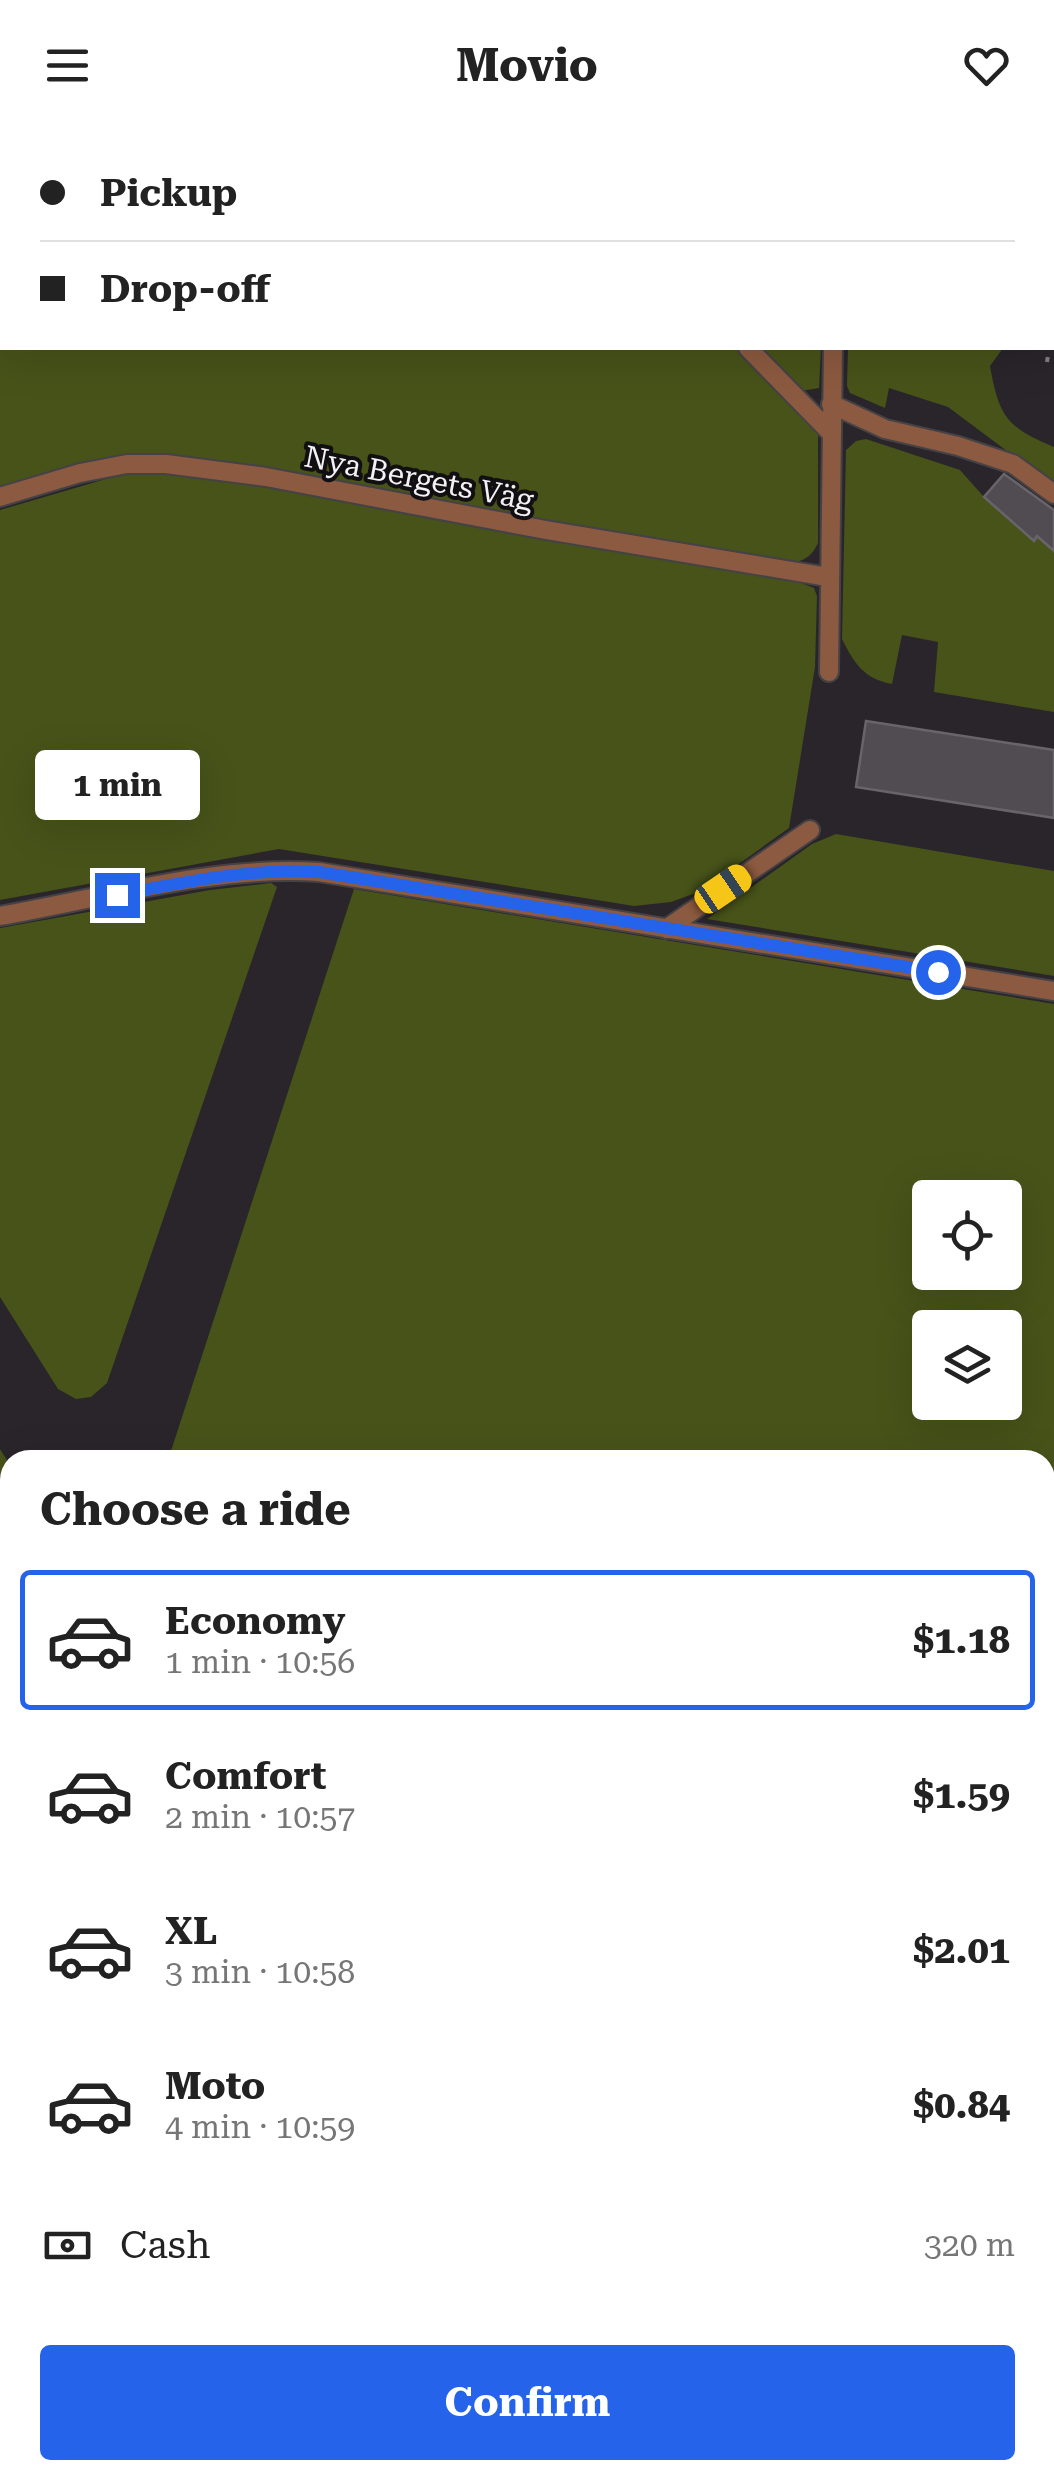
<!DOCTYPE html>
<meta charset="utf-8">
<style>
body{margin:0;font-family:"Roboto Serif",serif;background:#f2f2f2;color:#222;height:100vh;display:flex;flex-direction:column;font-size:38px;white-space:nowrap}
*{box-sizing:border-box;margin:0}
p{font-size:32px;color:#767676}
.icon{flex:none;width:55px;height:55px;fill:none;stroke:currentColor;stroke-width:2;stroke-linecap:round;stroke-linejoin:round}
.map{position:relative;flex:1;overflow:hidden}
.details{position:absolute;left:0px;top:1320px;width:1055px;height:1030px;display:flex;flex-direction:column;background:#fff;border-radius:30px 30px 0 0;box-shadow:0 10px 40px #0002}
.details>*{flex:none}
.banner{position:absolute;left:0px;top:0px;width:1055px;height:220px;box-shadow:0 10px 40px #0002;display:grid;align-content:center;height:220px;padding:0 40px;background:#fff}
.fabs{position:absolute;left:912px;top:1050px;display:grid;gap:20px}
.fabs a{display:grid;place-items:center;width:110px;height:110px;border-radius:10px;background:#fff;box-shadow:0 10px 40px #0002;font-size:50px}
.end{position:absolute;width:45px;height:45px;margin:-22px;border:12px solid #2563eb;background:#fff;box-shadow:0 0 0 5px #fff}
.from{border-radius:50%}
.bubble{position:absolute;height:70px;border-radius:10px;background:#fff;box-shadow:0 10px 40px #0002;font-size:32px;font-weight:700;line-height:70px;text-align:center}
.car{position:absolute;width:30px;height:60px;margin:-30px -15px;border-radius:12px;box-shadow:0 0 8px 2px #0007;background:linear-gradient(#f5c518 24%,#345 0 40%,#f5c518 0 76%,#345 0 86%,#f5c518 0)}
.banner b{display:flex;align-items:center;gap:35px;height:95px;font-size:38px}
.banner b+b{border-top:2px solid #e0e0e0}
.banner i{width:25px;height:25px;background:#222}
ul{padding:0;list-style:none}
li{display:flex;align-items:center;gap:30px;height:140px;margin:0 20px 15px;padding:0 20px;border:5px solid transparent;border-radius:10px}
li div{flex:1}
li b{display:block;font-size:38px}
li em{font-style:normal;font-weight:700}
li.on{border-color:#2563eb}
li>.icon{width:90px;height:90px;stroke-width:1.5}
h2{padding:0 40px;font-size:45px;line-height:120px}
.pay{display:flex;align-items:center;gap:25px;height:110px;padding:0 40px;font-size:38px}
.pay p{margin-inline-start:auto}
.primary-button{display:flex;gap:20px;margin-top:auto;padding:20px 40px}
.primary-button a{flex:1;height:115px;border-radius:10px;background:#2563eb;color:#fff;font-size:40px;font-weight:700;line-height:115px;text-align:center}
header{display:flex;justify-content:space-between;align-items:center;height:130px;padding:0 40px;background:#fff;font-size:45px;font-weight:700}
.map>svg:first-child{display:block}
.green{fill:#475319;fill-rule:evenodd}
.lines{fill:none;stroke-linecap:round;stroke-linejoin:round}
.taxiway{stroke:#807c80;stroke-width:48}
.runway{stroke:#807c80;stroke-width:118}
.building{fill:#504c52;stroke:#69646b;stroke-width:2.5}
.minor-casing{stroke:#454246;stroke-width:22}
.path{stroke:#817d82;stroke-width:4;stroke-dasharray:5 8;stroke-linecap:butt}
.minor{stroke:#8c5a40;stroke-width:18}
.route{stroke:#2563eb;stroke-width:12}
.labels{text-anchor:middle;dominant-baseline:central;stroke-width:8;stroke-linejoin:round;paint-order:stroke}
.street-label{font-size:30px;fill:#f4f1f5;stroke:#110f11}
</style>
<header><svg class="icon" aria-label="menu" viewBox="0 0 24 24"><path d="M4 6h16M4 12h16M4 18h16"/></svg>Movio<svg class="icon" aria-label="heart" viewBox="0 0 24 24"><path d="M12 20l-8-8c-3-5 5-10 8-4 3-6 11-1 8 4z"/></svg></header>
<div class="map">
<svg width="1054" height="2350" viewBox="0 0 1054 2350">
<rect width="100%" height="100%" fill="#29252a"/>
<path class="green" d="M0 0H742L743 2H2V218H736L818 303V413C808 435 793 433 770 432L157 325 114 327 0 359Z
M871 0H1054V199L1052 2H870Z
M761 218H821L819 258 801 261Z
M848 218H1003L990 236C999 286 1006 297 1054 317V356L948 277 889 258 885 278 850 263 847 256Z
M866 309 960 340 984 367 1033 410 1037 406 1054 421V582L934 562 938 512 902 505 892 554C864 549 854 533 842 509L846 320 856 311Z
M133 341 193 344 796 451 814 458 817 466 815 537 789 698 701 761 671 772 634 776 279 719 0 770V380Z
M836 704 1054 741V846L707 789 812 714Z
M271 753 277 757 107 1253 91 1267 76 1269 58 1259 0 1167V798L210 760Z
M354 759 1054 874V1534L1045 1541V1330H168ZM930 1068H1005V1142H930ZM930 1198H1005V1272H930Z
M0 1319 10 1335V1521L7 1530 0 1535Z
M1054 1695V2163L1045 2170V1701Z
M10 1762V2295L0 2302V1790Z
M1054 2211V2350H861L875 2340H1045V2217Z
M155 2340H651L655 2350H142Z
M733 2340H810L796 2350H739Z"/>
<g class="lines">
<path class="taxiway" d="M697 2340 703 2350"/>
<path class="runway" d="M1045 1618 1054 1612
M38 2350 52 2340"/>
</g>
<path class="building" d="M1004 344 1054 380V421L1037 406 1034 411 984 367Z
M866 591 1054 620V688L856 657Z"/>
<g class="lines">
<g class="minor-casing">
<path id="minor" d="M748 0 750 2
M856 2 857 0
M748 218 831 303
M831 274 885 299 958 316 1013 334 1054 364
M0 367 80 343 127 334H166L266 347 546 400 828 447
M829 542 833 218
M0 786C102 768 216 735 319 742L1054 861
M666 799 810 700"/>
</g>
<path class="path" d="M1052 15 1054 12
M1052 31 1054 35
M1052 201 1054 196
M1047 232 1049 218"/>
<use href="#minor" class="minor"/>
</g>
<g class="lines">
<path class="route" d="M117 765C185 752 250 738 319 742L938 842"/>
</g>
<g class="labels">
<g class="street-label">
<text transform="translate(419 348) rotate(11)">Nya Bergets Väg</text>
</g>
</g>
</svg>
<div class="fabs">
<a><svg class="icon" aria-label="locate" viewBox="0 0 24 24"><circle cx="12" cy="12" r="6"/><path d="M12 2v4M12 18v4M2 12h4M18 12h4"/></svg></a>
<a><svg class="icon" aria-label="layers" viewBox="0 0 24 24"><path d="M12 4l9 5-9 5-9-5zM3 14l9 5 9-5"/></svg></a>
</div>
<i class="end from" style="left:938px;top:842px"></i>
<i class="end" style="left:117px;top:765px"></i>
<div class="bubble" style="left:35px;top:620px;width:165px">1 min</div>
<i class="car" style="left:723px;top:759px;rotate:56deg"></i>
<div class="banner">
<b><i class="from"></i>Pickup</b>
<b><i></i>Drop-off</b>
</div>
<section class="details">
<h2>Choose a ride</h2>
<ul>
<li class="on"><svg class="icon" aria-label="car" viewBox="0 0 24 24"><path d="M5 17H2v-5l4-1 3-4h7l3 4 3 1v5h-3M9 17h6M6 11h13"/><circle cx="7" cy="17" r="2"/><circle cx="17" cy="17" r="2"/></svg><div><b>Economy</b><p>1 min · 10:56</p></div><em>$1.18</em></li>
<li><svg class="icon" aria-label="car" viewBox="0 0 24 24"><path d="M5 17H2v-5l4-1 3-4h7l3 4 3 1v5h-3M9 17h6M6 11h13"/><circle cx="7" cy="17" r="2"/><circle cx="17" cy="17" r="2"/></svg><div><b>Comfort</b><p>2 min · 10:57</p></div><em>$1.59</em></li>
<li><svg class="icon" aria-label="car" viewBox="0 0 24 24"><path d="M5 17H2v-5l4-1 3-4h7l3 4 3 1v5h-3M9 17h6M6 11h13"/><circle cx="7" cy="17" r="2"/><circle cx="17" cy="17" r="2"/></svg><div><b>XL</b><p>3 min · 10:58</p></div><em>$2.01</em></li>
<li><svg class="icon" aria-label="car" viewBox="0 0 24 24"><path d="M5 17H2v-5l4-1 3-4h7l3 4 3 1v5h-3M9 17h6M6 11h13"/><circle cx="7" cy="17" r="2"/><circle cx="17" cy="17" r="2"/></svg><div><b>Moto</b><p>4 min · 10:59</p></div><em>$0.84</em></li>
</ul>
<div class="pay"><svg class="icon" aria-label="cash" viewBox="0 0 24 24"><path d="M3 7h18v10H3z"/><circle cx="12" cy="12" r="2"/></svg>Cash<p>320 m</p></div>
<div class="primary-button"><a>Confirm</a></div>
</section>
</div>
